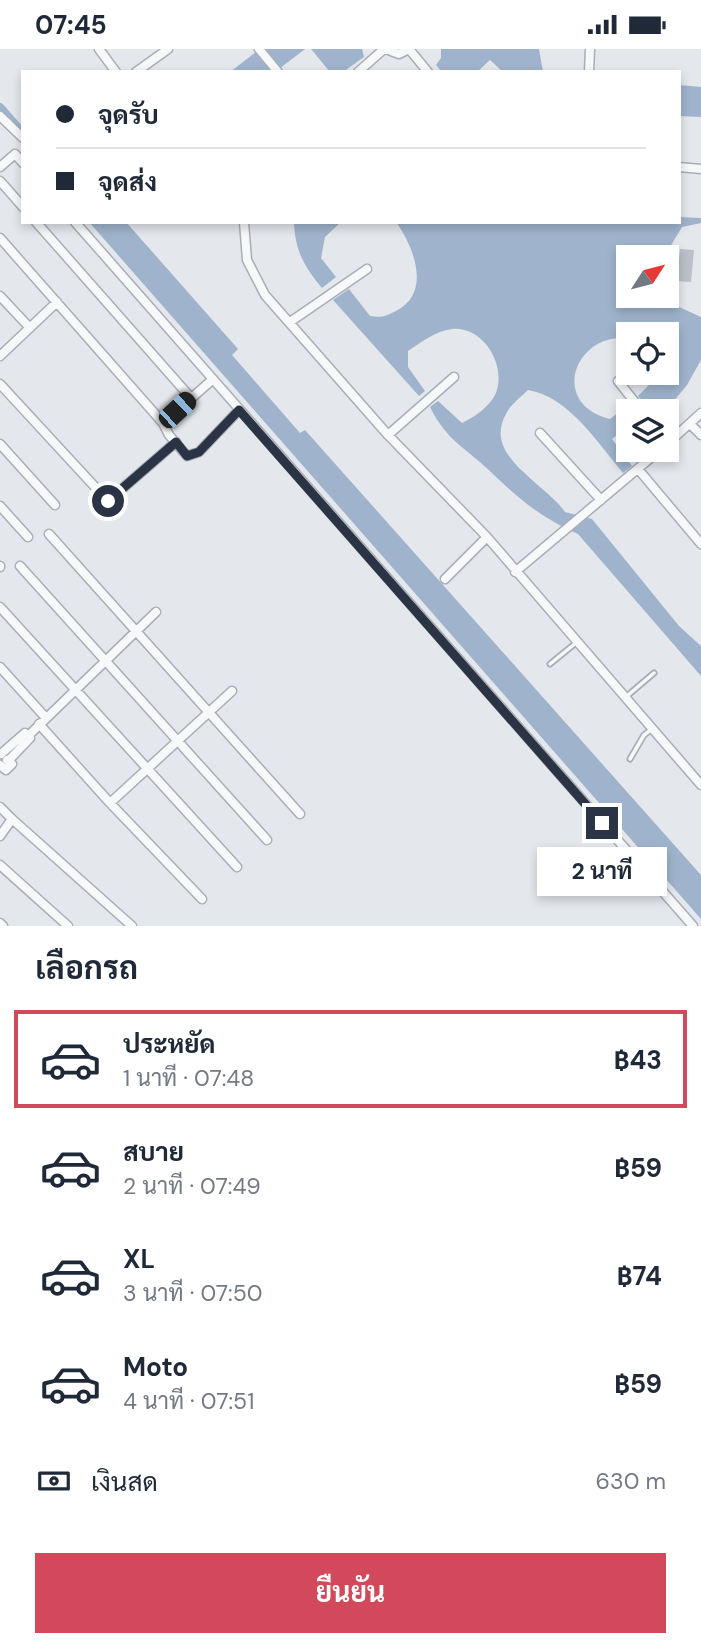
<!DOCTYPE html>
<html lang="th">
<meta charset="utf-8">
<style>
body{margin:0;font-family:"DM Sans",Sarabun,sans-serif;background:#f6f6f7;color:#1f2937;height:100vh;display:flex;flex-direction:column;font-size:26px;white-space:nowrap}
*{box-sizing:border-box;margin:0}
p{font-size:23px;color:#747a83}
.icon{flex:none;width:38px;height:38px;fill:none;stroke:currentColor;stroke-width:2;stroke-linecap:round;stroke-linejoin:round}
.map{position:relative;height:877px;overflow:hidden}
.side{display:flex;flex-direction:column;background:#fff;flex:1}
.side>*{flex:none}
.top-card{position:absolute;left:21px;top:21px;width:660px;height:154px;border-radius:0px;box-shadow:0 4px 10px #0003;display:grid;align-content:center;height:154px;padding:0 35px;background:#fff}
.needle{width:46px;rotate:54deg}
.tools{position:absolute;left:616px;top:196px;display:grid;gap:14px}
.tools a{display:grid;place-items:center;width:63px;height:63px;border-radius:0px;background:#fff;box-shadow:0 4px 10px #0003;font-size:35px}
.end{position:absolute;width:32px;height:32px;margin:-16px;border:9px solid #2b3445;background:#fff;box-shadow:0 0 0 4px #fff}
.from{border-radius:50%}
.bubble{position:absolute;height:49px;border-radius:0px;background:#fff;box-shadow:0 4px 10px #0003;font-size:23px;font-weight:700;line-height:49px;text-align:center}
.car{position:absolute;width:21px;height:42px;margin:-21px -10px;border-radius:9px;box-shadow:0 0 5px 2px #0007;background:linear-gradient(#222 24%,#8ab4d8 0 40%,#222 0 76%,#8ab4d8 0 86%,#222 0)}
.top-card b{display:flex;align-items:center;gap:24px;height:66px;font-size:26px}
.top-card b+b{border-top:2px solid #e0e1e3}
.top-card i{width:18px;height:18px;background:#1f2937}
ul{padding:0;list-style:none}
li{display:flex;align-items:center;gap:21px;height:98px;margin:0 14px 10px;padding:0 21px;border:4px solid transparent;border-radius:0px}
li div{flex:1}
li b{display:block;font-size:26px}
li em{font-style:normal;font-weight:700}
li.on{border-color:#d1495b}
li>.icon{width:63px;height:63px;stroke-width:1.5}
h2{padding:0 35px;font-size:32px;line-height:84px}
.pay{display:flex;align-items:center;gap:18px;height:77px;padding:0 35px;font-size:26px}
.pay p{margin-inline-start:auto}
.button{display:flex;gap:14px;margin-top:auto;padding:14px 35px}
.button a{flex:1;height:80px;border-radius:0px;background:#d1495b;color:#fff;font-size:28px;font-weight:700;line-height:80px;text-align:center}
.status{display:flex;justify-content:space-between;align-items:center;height:49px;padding:0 35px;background:#fff;direction:ltr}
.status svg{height:19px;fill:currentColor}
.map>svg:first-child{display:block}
.water{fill:#9fb4cc}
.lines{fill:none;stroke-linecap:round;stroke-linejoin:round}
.canal{stroke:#9fb4cc;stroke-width:8}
.building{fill:#bbc0ca}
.service-casing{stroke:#a9aeb7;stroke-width:7}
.minor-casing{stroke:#a9aeb7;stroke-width:11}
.service{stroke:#f7f8fa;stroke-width:3.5}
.minor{stroke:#f7f8fa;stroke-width:8}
.route{stroke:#2b3445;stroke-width:9}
</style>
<div class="status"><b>07:45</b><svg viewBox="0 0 49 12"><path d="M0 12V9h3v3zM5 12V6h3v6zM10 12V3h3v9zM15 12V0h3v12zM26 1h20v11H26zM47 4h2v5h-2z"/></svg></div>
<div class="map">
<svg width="701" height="877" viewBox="0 0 701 877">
<rect width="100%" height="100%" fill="#e4e7ec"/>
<path class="water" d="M260 0H305L275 23H230Z
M311 0H362L364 8 343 23H330Z
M441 0H539L543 23H503L490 11 477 23H442L436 16 441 9Z
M679 36 701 38V68L679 67Z
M679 168 701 169V174L682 178 664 208H628V247H665L677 257 701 268V311L687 336 668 359 678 373 668 381 667 362H651L638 347 657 328V324H667V285H628V289C574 284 549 355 610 370L628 356 633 362H628V377L612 390 632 417 623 424C597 393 569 348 528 341 521 348 510 356 506 365 482 407 545 434 565 463L592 470 679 577 701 597V627L578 485C542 469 521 452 493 425 467 399 448 394 430 358L438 352 462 374C474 368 488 359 495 346 508 318 484 277 452 280 435 282 422 293 408 302V318L425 342 419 347 333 251 349 240 370 267C381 269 386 267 396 262 432 244 414 198 396 173H679Z
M89 173H126L238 300 232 306 300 384 305 381 701 826V870Z
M294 173H341L325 188 321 209 336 228 322 239C304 217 295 202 294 173Z"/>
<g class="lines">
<path class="canal" d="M0 58 23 84"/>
</g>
<path class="building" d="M680 200 694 201 691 233 677 232Z"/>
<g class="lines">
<g class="service-casing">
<path id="service" d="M550 615 577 593
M627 647 654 624
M630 710 644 686 652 680"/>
</g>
<g class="minor-casing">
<path id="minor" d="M99 0 116 23
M259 0 278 23
M386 0 399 5 409 0
M409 0 428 23
M136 23 168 0
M358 23 384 0
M589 23 590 0
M0 67 23 89
M0 118 15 105 23 114
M679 118 701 120
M0 132 23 158
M36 173 191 349
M75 173 693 877
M244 173 247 211 265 246 388 386 487 488 701 736
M0 189 163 374
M0 247 30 279
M290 273 367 220
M0 307 57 253
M212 331 163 374 169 386 187 407 199 403 239 361
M618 332 642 362
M0 335 108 452 176 393
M690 375 701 386
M540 384 601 451
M388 386 454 328
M0 395 55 456
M667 395 701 364
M638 420 701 495
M0 457 28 488
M49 485 300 765
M0 517V518
M20 517 267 791
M515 523 660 401
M445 530 487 488
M0 558 237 818
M0 618 46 669
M39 675 110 754 232 642
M28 687 156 563
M1 705 25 684 30 689 8 712
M0 716 6 721 12 715 7 711
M110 754 202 850
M0 758 12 770 0 787
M12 770 132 877
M0 816 68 877
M0 874 3 877"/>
</g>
<use href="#service" class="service"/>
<use href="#minor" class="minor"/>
</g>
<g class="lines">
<path class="route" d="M108 452 176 393 187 407 199 403 239 361 602 774"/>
</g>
</svg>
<div class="tools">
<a><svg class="needle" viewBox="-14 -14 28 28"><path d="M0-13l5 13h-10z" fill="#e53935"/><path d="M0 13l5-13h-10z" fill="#747a83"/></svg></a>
<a><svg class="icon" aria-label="locate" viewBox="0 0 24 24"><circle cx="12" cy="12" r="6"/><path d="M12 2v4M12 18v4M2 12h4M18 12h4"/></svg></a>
<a><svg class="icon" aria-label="layers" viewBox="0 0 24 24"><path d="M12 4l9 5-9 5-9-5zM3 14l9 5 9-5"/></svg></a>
</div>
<i class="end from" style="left:108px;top:452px"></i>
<i class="end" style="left:602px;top:774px"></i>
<div class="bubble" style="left:537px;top:798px;width:130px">2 นาที</div>
<i class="car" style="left:177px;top:361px;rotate:47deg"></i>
<div class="top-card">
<b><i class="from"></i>จุดรับ</b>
<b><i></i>จุดส่ง</b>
</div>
</div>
<section class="side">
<h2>เลือกรถ</h2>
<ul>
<li class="on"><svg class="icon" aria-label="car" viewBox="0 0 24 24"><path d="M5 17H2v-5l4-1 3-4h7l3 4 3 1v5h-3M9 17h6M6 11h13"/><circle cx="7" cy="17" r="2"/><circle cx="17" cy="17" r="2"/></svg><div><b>ประหยัด</b><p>1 นาที · 07:48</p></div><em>฿43</em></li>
<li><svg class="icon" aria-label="car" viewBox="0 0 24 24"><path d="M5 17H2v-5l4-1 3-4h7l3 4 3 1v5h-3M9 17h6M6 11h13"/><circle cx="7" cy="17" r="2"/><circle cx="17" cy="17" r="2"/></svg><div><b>สบาย</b><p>2 นาที · 07:49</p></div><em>฿59</em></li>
<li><svg class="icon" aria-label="car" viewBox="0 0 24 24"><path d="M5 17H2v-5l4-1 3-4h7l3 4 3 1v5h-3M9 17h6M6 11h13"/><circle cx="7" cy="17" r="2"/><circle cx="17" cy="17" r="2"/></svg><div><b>XL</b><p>3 นาที · 07:50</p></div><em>฿74</em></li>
<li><svg class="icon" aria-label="car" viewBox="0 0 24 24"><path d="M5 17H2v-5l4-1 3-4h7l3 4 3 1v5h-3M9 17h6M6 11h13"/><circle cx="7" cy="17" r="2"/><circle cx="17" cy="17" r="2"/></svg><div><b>Moto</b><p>4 นาที · 07:51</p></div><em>฿59</em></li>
</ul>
<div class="pay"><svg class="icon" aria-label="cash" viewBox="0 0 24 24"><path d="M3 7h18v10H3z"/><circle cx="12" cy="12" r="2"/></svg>เงินสด<p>630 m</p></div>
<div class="button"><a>ยืนยัน</a></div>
</section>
